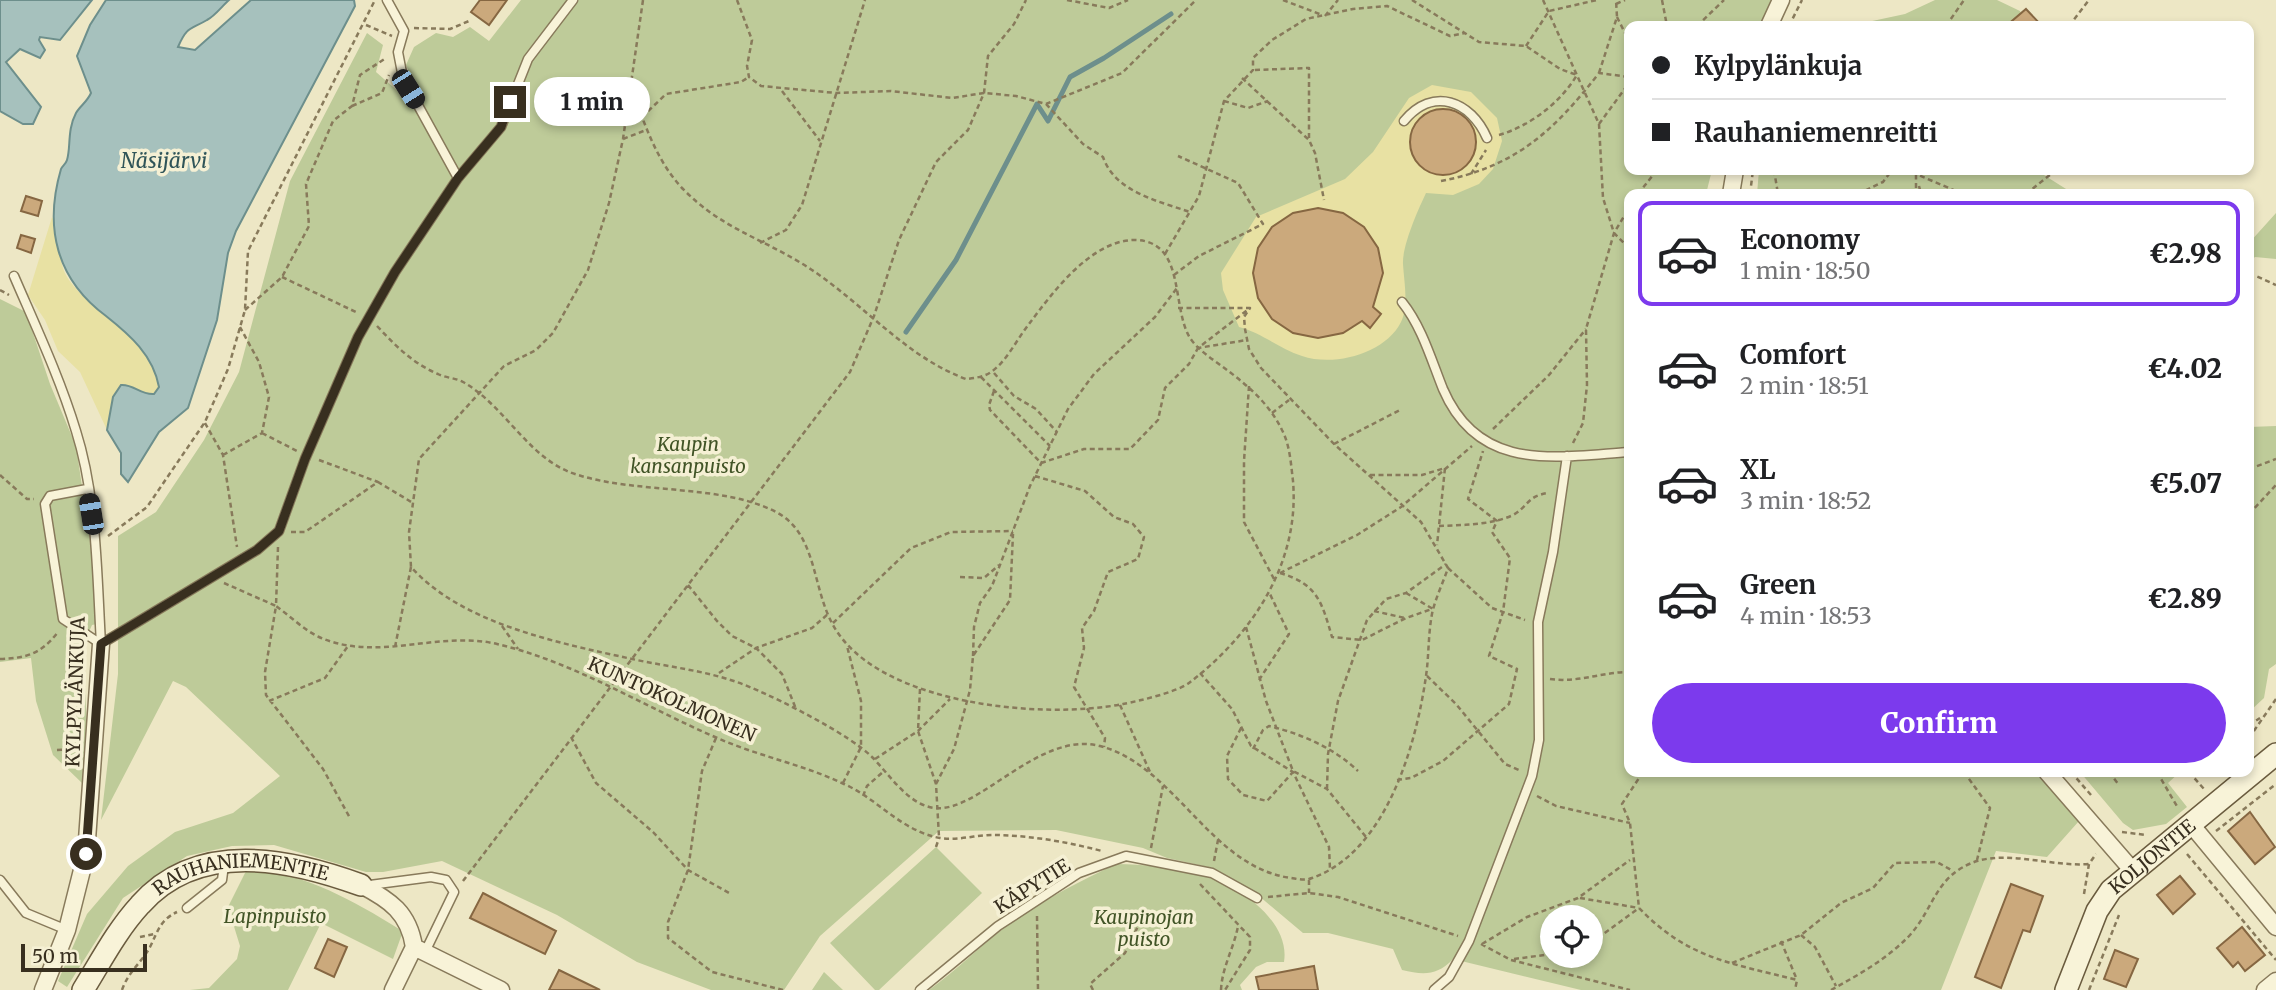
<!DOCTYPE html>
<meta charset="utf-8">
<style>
body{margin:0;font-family:Merriweather,serif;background:#f2f2f2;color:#202124;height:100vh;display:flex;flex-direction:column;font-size:26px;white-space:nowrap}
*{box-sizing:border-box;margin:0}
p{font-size:23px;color:#757577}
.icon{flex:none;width:38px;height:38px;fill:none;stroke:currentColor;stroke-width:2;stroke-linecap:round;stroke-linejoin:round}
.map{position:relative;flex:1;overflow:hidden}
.details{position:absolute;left:1624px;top:189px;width:630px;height:588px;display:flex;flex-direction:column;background:#fff;border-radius:14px;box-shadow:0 4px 10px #0003}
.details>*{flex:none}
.hud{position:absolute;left:1624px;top:21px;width:630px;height:154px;border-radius:14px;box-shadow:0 4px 10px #0003;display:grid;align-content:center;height:154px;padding:0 28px;background:#fff}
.buttons{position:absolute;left:1540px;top:905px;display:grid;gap:14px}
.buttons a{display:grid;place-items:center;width:63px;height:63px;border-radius:50%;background:#fff;box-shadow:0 4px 10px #0003;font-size:35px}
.scale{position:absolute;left:21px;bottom:18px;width:126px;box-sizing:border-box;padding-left:7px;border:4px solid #382f1f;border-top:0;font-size:19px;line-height:24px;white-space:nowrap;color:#382f1f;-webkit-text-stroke:5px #f5f0d4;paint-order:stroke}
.end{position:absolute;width:32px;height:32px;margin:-16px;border:9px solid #382f1f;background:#fff;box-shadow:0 0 0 4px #fff}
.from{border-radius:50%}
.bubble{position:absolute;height:49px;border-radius:24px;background:#fff;box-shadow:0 4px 10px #0003;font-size:23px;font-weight:800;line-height:49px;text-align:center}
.car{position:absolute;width:21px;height:42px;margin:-21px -10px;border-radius:9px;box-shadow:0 0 5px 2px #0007;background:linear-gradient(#222 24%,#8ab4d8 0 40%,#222 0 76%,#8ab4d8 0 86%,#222 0)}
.hud b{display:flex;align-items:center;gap:24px;height:66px;font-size:26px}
.hud b+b{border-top:2px solid #e0e0e0}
.hud i{width:18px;height:18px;background:#202124}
ul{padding:12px 0 0;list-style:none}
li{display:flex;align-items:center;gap:21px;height:105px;margin:0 14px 10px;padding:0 14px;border:4px solid transparent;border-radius:14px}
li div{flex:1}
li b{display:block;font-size:26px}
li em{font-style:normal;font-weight:800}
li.selected{border-color:#7c3aed}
li>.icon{width:63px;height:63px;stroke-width:1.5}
.action{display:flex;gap:14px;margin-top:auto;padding:14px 28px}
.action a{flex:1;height:80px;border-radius:42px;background:#7c3aed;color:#fff;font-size:28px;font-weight:800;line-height:80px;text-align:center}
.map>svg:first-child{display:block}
.green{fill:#becb99;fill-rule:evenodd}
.sand{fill:#e8e1a3}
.water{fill:#a6c1bd;stroke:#6d8f8c;stroke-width:2}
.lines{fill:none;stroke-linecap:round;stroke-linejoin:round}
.stream{stroke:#6d8f8c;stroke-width:5}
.building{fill:#cba97c;stroke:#866742;stroke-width:2}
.lane-casing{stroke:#887a5b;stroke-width:11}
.street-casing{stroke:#887a5b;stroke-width:19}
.secondary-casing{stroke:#6a5b3e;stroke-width:24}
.path{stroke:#887a5b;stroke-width:2.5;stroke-dasharray:5 3.5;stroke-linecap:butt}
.lane{stroke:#f8f3d8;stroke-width:8}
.street{stroke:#f8f3d8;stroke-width:16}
.secondary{stroke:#f8f3d8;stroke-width:21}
.route{stroke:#382f1f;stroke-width:9}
.labels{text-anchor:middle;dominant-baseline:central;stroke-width:7;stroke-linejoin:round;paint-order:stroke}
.park-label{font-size:19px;font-style:italic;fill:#415426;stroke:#f5f0d4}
.street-label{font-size:19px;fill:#382f1f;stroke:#f5f0d4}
.water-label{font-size:21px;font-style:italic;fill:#2f5458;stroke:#f5f0d4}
</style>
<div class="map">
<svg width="2276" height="990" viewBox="0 0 2276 990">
<rect width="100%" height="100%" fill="#ede7c5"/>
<path class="green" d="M521 0H1772L1760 26H1629V170H1712L1706 194H1629V772H2035L2079 821 2047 857 1996 851 1941 990H1581L1453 959C1437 976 1423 975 1402 970L1393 949 1328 933H1303L1259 896 1233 879 1213 868 1167 858 1143 848 1056 830 939 831 820 936 784 990H711L637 962 557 915 442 861 383 872H366L274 845 232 846 187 856 123 898 67 987 58 981 87 914 128 866 175 832 233 813 280 776 186 687 173 681 101 820 118 674V536L156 512 204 440 239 372 290 181 367 33 383 45 376 72 408 100 415 87 406 65 414 47 436 33 453 37 470 27 489 41ZM1552 917H1591V956H1552Z
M1935 0H1997L2020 11 2027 26H1849L1905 14Z
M1759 170H2036L2074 194H1757Z
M2276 213V259L2255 257 2249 262V243Z
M0 299 26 312 50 384 76 446 90 540 97 624 92 625 83 645 87 730 82 783 53 755 36 701 31 658 0 662Z
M2276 426V664L2269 669 2264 698 2249 712V427Z
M2080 772H2180L2168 783 2187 807 2166 824 2133 830 2123 823Z
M936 847 982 893 879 990H875L830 943Z
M1116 864C1144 864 1169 868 1196 873 1233 881 1291 919 1284 962H1267L1256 967 1240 985 1242 990H929C957 970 981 945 1008 925 1042 900 1079 882 1116 864Z
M248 867C306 875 350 898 399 929L402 934 393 959 321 923 288 990H190L209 988 237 959 240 946 228 907Z
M824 972 843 990H812Z"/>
<path class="sand" d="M1432 85 1471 92 1497 118 1502 141 1493 169 1479 184 1453 195 1426 193C1418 210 1402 246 1403 264 1404 281 1409 306 1401 322 1385 354 1334 367 1302 356 1280 349 1262 333 1239 327L1223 290 1221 273 1256 217 1345 179 1373 152 1409 98Z
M52 217C62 236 56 262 69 280 97 318 150 336 160 387L154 394 143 395 126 385 111 404 107 430 80 372 58 351 45 320 28 295Z"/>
<path class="water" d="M0 0H92L60 40 40 37 39 40 45 50 40 58 20 49 6 62 41 107 33 124H23L0 111Z
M106 0H229C222 6 215 16 207 20 190 30 187 26 178 47L195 50 251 0H354L355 6 236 231 228 253 217 320 188 408 159 432 128 482 121 474V453L107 430 113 397 121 385C134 384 140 395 154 394L159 387C153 355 130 335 106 316 56 279 44 227 61 169 62 166 66 164 67 160 71 147 67 130 76 113 80 106 87 102 91 93L77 56 90 25Z"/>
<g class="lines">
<path class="stream" d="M2249 265 2251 260
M906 332 956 260 1037 104 1048 121 1070 77 1104 58 1171 14"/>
</g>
<path class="building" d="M480 0H507L489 25 471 12Z
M2026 9 2042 26H2006Z
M1410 142a33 33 0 1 1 66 0a33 33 0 1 1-66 0Z
M26 196 42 201 38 216 21 211Z
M1318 208 1343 213 1364 227 1378 248 1383 273 1373 307 1381 314 1370 328 1362 321 1343 333 1318 338 1293 333 1272 319 1258 298 1253 273 1258 248 1272 227 1293 213Z
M21 235 35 239 31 253 17 248Z
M2250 812 2275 847 2255 864 2228 831Z
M2180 876 2195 894 2173 914 2157 895Z
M2011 884 2043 896 2030 932 2023 930 2001 988 1975 977Z
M483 893 556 931 545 954 470 918Z
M2242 927 2265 955 2245 971 2238 962 2233 967 2217 948Z
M328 939 347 947 334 977 315 968Z
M2115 950 2138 959 2126 987 2104 979Z
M1314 966 1318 990H1259L1256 977Z
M559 970 600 990H549Z"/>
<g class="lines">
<g class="lane-casing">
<path id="lane" d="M387 0 404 31 398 52 403 78 458 178
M1404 121C1433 86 1471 101 1487 138
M14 276C36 327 60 378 76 431 97 497 97 576 101 644
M1402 302C1422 327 1431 359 1443 389 1479 473 1555 457 1629 452
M87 489 50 496 45 504 63 619 101 644
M101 644 257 550 279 531 305 459 358 337 395 272 458 178 501 127 528 59 573 0
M0 880 26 913 67 930
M370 885 431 877 446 880 454 892 425 952
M187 908 222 880 224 865
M920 990 998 926 1079 873 1126 856 1212 873 1257 898
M1434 990 1449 977 1469 941 1532 776 1539 740 1538 622 1553 552 1567 456"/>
</g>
<g class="street-casing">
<path id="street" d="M1769 26 1781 0
M1731 194 1735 170
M2047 772 2133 871
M2190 823 2276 927
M361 885C390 900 409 913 414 947
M414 947 501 990
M43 990 67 930 86 854 101 644
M393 990 414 947
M2265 990 2276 981"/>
</g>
<g class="secondary-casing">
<g id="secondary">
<path id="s1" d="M83 990C101 961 117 930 140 905 198 839 290 859 361 885"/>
<path id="s2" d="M2066 990 2097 911 2111 890 2276 754"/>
</g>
</g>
<path class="path" d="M643 0 623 139 609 203 588 270 553 333 536 350 504 366 419 459 409 532 411 567C462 624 559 643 632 659 673 668 713 671 752 688 783 701 850 735 872 757 890 775 908 805 935 808 979 813 1039 730 1100 746 1176 766 1210 867 1291 878 1298 879 1305 881 1312 878 1386 852 1416 746 1426 676 1429 656 1428 635 1432 614 1435 599 1443 583 1448 568L1421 522 1334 444 1261 368 1249 349 1245 329 1244 317 1250 308
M737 0 752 40 747 66 749 77 761 86 836 93 891 91 952 98 984 93 1016 96 1046 104 1122 73 1196 0
M1067 0 1109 8 1128 0
M1283 0 1322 15
M1412 0 1479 42 1526 46 1560 69 1577 75
M1543 0 1599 124 1603 198 1614 233 1629 248
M1662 0 1667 26
M1616 4 1625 0
M1325 16 1338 0
M1617 17 1629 41
M366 25 392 36
M1697 26 1724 0
M1789 26 1802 0
M1946 26 1964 0
M2069 26 2089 0
M414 28 450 29 469 21
M1526 46 1549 11 1597 0
M1255 70 1309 68V140
M1599 73 1617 17 1616 0
M1242 78 1309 140 1315 153 1324 200
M782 91 820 141
M1224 101 1248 108 1268 101
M1046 104 1083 144 1103 157C1115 192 1158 201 1190 212
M352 106 382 93 389 75
M642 117 666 94 741 82 749 77
M1599 124 1629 83
M1499 135C1530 126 1560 103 1577 75
M623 139 646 130
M1774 170 1778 194H1782
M1909 170 1916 174V194
M1917 170 1916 174 1963 194
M1471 174 1486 150
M1441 181C1515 167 1554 131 1599 73L1629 77
M1919 186 1921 194
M1638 194 1657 170
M1750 194 1753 170
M1858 194 1883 182 1892 170
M2026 194 2051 174
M760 243 786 230 802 205 865 0
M1165 254 1199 196 1224 101 1253 70V58L1272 40 1306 19 1353 9 1387 6 1450 36 1465 33
M1174 275 1199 256 1263 224 1238 183 1178 156
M2249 276H2256L2276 285
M282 277 358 313
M0 290 9 295
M1178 308H1250L1198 348 1247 340
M245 310 282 277 309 226 306 184 333 121 352 106 360 75 386 58
M377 326C396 346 412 363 438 374 446 378 456 378 463 382 506 406 529 461 578 475 639 494 722 484 776 512 817 533 812 588 833 625 877 705 1043 720 1123 704 1139 701 1177 692 1189 683 1252 635 1300 563 1293 481 1291 465 1290 445 1282 430 1269 403 1246 384 1223 367 1211 358 1198 350 1190 338 1171 307 1186 242 1136 240 1092 239 1053 292 1029 324 1017 339 1007 361 991 372 984 377 975 378 966 379 903 356 859 298 801 263 758 237 720 227 683 189 657 162 645 125 632 90
M994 373 1014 396 1036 409 1057 432
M981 377 1050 446
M1249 386 1244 461V522L1275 581
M994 391 989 405 990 410 1041 463 1084 449H1130L1158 420 1165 388 1189 364 1198 348
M1272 413 1289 400
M205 423 223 455 237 547
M1493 429 1549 375 1586 329
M262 433 297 451
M1573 443 1583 423 1587 385 1586 329 1614 233 1629 208
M1334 444 1400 410
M223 455 262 433 269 397 259 362 240 327
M319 460 378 482
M2249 469 2276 459
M0 475 27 499H34
M1370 475H1422L1445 468 1437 545
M1035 476 1085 491 1114 517 1133 524 1144 537 1138 559 1108 572 1094 611 1082 628 1084 648 1074 687 1105 738 1104 747
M2249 514 2276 485
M1439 526C1463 525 1489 525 1511 516 1528 508 1526 496 1548 493
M291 532H305L378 482 413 503
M108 536 147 507 205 422 228 369 245 310 248 251 374 2
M278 547 276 606C290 616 304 630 319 637 377 663 438 630 497 644 574 662 643 706 715 737 757 756 802 764 844 784 878 799 901 831 940 838 958 841 979 834 998 835 1033 836 1067 842 1102 851
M1448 568 1492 608 1525 620
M1280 573 1357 535 1401 507 1472 446
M1280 573C1318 584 1322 603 1332 637L1362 640 1406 618 1432 609
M960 577 984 578 999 565
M224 583 276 606 265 672 266 695 323 769 350 818
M688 585 717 621 732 636 756 648 782 674 796 709
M1406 593 1433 609
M1374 611 1405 618
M833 623 911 548 951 532 1013 531
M502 626 518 649
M1246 627 1266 701 1293 771 1327 789 1366 837
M395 647 411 567
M973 656 974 627 980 603 992 586 1030 486 1068 409 1094 374 1155 317 1177 288
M0 659C27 658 41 654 58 632
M719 673 756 648 812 628 828 614
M1200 673 1232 709 1251 746 1293 772 1329 847 1330 869
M1427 676 1456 704 1505 764 1519 770
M1550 679C1578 683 1602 672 1629 672
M1259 680 1289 634 1269 592
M920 689 918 731 936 784 939 837
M269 701 325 678 348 646
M1120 705 1150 772
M2249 725 2260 718
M1241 728 1227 756 1228 779 1243 795 1267 801 1293 772
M571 737 596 783 653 832 688 870 731 894
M716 738 702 771 688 870 668 922V938L712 972 783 990
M2249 738 2276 699
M1253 749 1263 730 1269 726C1302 734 1334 748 1358 771
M57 750 78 749
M875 759 918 731 950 699
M1643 772 1622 804 1630 823 1639 908C1688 959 1731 963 1797 980L1795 990
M1964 772 1990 808 1977 860
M2071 772 2091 795
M2109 772 2119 785
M2157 772 2178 808
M2189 772 2204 789
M1397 780 1411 778 1443 761 1509 704 1517 669 1489 656 1503 612 1510 558 1492 532 1497 521 1468 499 1483 451
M843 783 861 747V701L847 646
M936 784 954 749 970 690 973 656 1010 600 1013 534
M1327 789 1328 754 1338 701 1367 620 1386 599 1406 593 1446 564
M863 796 867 786 884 771
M1537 796 1556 806 1630 823
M2216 831 2276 784
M2122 832 2146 835
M936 847 939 838
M1151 848 1163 786
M2187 854 2276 960
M1214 861 1218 840
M1309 880V893
M463 881 850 372 874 316 899 240 936 162 968 130 984 93 988 56 1014 24 1026 0
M1200 884 1250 937V950L1225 990
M2084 894 2089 864 2096 854
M1268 897 1309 893 1338 897 1458 936
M1580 898 1639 908
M1037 916 1038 990
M1801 935 1815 947 1836 986
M140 937 154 934
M1781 941 1797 980
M1591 943 1639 908
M1481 944 1511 960 1630 990
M1482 944 1527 917 1578 898 1630 860
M1514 959 1552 954
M1732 963 1801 935 1841 903 1873 888 1895 863 1937 862 1953 871
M122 990C128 972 142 962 150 947 158 931 160 920 177 912
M1093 990 1090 984 1125 953 1142 918
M1221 990C1222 967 1234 948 1238 926
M1831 990C1860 974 1887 959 1910 935 1935 907 1935 875 1977 861 2012 851 2052 867 2089 864
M2089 990 2119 915"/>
<use href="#lane" class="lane"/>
<use href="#street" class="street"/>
<use href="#secondary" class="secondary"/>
</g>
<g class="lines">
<path class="route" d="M86 854 101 644 257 550 279 531 305 459 358 337 395 272 458 178 501 127 510 102"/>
</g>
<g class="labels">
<g class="park-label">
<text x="688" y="444">Kaupin<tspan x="688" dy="22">kansanpuisto</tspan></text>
<text x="275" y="916">Lapinpuisto</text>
<text x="1144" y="917">Kaupinojan<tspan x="1144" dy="22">puisto</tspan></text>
</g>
<g class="street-label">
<text transform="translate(75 692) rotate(-88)">KYLPYLÄNKUJA</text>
<text transform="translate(672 699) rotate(24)">KUNTOKOLMONEN</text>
<text stroke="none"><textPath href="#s2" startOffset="163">KOLJONTIE</textPath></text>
<text transform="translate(1032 886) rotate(-32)">KÄPYTIE</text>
<text stroke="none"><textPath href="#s1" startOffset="214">RAUHANIEMENTIE</textPath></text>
</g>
<g class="water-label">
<text x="164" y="160">Näsijärvi</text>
</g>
</g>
</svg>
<div class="buttons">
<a><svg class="icon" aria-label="locate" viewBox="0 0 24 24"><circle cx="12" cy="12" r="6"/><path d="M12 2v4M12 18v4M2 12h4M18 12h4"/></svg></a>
</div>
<div class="scale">50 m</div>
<i class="end from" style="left:86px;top:854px"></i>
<i class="end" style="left:510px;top:102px"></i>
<div class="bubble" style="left:534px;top:77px;width:116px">1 min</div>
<i class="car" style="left:408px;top:89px;rotate:148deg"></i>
<i class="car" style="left:91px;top:514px;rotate:351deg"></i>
<div class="hud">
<b><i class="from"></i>Kylpylänkuja</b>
<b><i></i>Rauhaniemenreitti</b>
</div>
<section class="details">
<ul>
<li class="selected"><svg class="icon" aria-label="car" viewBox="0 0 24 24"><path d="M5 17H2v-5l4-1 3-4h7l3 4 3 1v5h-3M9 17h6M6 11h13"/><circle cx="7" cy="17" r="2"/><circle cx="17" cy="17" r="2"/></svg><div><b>Economy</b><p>1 min · 18:50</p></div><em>€2.98</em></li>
<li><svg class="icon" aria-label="car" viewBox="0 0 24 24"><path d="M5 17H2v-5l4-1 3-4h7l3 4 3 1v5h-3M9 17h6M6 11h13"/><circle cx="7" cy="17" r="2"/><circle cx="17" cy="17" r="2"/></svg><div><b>Comfort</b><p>2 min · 18:51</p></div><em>€4.02</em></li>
<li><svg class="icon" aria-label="car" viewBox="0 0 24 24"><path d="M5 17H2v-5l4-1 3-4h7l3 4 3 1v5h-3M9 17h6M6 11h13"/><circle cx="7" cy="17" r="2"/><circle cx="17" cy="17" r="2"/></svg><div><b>XL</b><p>3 min · 18:52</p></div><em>€5.07</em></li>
<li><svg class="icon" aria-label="car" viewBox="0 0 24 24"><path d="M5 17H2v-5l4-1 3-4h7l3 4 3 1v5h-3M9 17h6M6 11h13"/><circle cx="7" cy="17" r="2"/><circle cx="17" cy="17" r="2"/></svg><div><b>Green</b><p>4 min · 18:53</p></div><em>€2.89</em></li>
</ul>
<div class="action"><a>Confirm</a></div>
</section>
</div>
